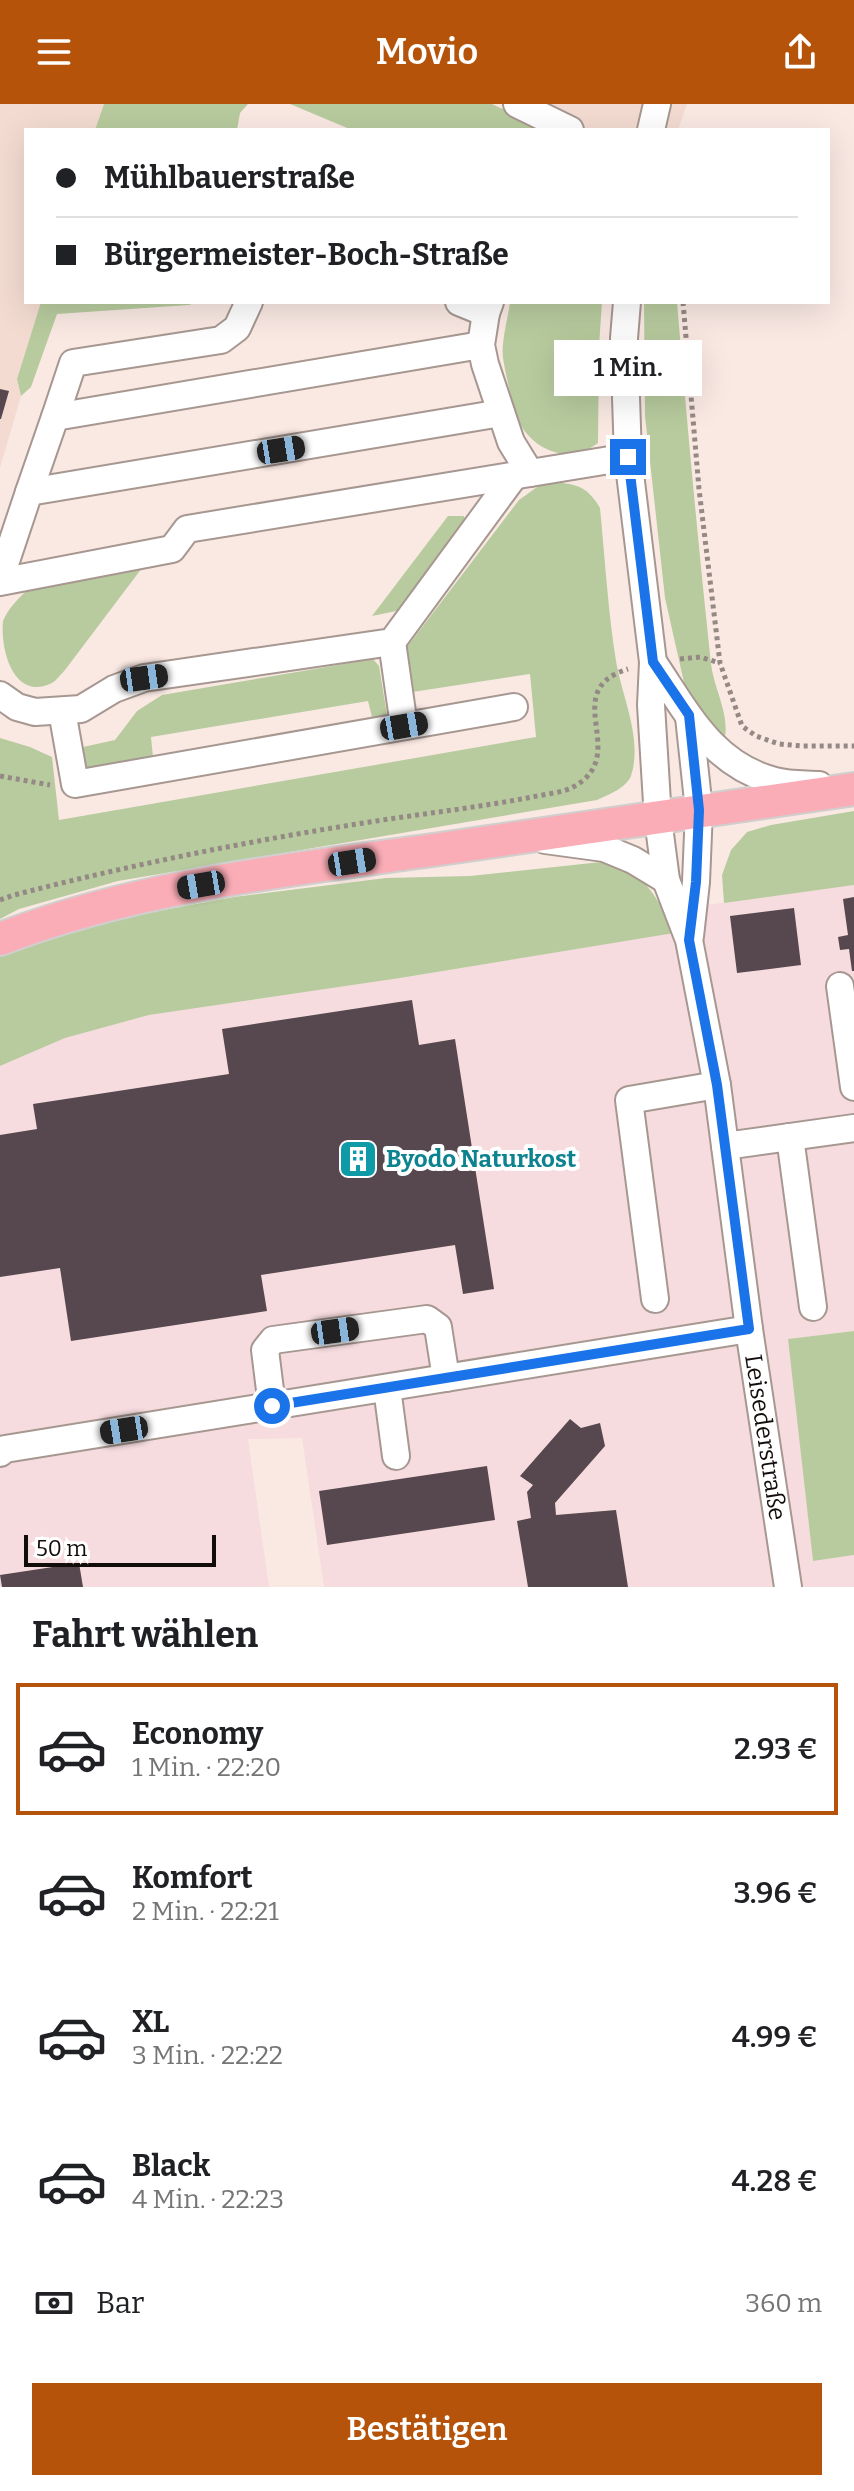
<!DOCTYPE html>
<html lang="de">
<meta charset="utf-8">
<style>
body{margin:0;font-family:Bitter,serif;background:#f2f2f2;color:#202124;height:100vh;display:flex;flex-direction:column;font-size:30px;white-space:nowrap}
*{box-sizing:border-box;margin:0}
p{font-size:26px;color:#757577}
.icon{flex:none;width:44px;height:44px;fill:none;stroke:currentColor;stroke-width:2;stroke-linecap:round;stroke-linejoin:round}
.map{position:relative;height:1483px;overflow:hidden}
.drawer{display:flex;flex-direction:column;background:#fff;flex:1}
.drawer>*{flex:none}
.banner{position:absolute;left:24px;top:24px;width:806px;height:176px;border-radius:0px;box-shadow:0 8px 32px #0002;display:grid;align-content:center;height:176px;padding:0 32px;background:#fff}
.scale{position:absolute;left:24px;bottom:20px;width:192px;box-sizing:border-box;padding-left:8px;border:4px solid #120d0b;border-top:0;font-size:22px;line-height:28px;white-space:nowrap;color:#120d0b;-webkit-text-stroke:6px #fff;paint-order:stroke}
.end{position:absolute;width:36px;height:36px;margin:-18px;border:10px solid #1a73e8;background:#fff;box-shadow:0 0 0 4px #fff}
.from{border-radius:50%}
.bubble{position:absolute;height:56px;border-radius:0px;background:#fff;box-shadow:0 8px 32px #0002;font-size:26px;font-weight:600;line-height:56px;text-align:center}
.car{position:absolute;width:24px;height:48px;margin:-24px -12px;border-radius:10px;box-shadow:0 0 6px 2px #0007;background:linear-gradient(#222 24%,#8ab4d8 0 40%,#222 0 76%,#8ab4d8 0 86%,#222 0)}
.banner b{display:flex;align-items:center;gap:28px;height:76px;font-size:30px}
.banner b+b{border-top:2px solid #e0e0e0}
.banner i{width:20px;height:20px;background:#202124}
ul{padding:0;list-style:none}
li{display:flex;align-items:center;gap:24px;height:132px;margin:0 16px 12px;padding:0 16px;border:4px solid transparent;border-radius:0px}
li div{flex:1}
li b{display:block;font-size:30px}
li em{font-style:normal;font-weight:600}
li.on{border-color:#b45309}
li>.icon{width:72px;height:72px;stroke-width:1.5}
h2{padding:0 32px;font-size:36px;line-height:96px}
.pay{display:flex;align-items:center;gap:20px;height:88px;padding:0 32px;font-size:30px}
.pay p{margin-inline-start:auto}
.action{display:flex;gap:16px;margin-top:auto;padding:16px 32px}
.action a{flex:1;height:92px;border-radius:0px;background:#b45309;color:#fff;font-size:32px;font-weight:600;line-height:92px;text-align:center}
header{display:flex;justify-content:space-between;align-items:center;height:104px;padding:0 32px;background:#b45309;color:#fff;font-size:36px;font-weight:600}
.map>svg:first-child{display:block}
.commercial{fill:#f6dcdf}
.built{fill:#f3dbd1}
.green{fill:#b8cb9e}
.building{fill:#56484e}
.lines{fill:none;stroke-linecap:round;stroke-linejoin:round}
.minor-casing{stroke:#a79791;stroke-width:30}
.major-casing{stroke:#d0cfce;stroke-width:36}
.path{stroke:#948984;stroke-width:5;stroke-dasharray:4 4;stroke-linecap:butt}
.minor{stroke:#fff;stroke-width:26}
.major{stroke:#fbadb7;stroke-width:32}
.route{stroke:#1a73e8;stroke-width:10}
.labels{text-anchor:middle;dominant-baseline:central;stroke-width:8;stroke-linejoin:round;paint-order:stroke}
.culture-label{font-size:24px;font-weight:bold;fill:#0d838f;stroke:#fff;text-anchor:start}
.street-label{font-size:24px;fill:#120d0b;stroke:#fff}
</style>
<header><svg class="icon" aria-label="menu" viewBox="0 0 24 24"><path d="M4 6h16M4 12h16M4 18h16"/></svg>Movio<svg class="icon" aria-label="share" viewBox="0 0 24 24"><path d="M12 15V3M7 8l5-5 5 5M5 13v7h14v-7"/></svg></header>
<div class="map">
<svg width="854" height="1483" viewBox="0 0 854 1483">
<rect width="100%" height="100%" fill="#fae9e3"/>
<path class="commercial" d="M854 781V1227L789 1235 813 1457 854 1451V1483H324L302 1334 248 1335 269 1483H0V962L65 934 149 911 400 874 688 826 684 804Z"/>
<path class="built" d="M0 0H104L95 26H26V198H41L17 275 21 292 0 364Z
M535 0H687L678 26H588Z"/>
<path class="green" d="M104 0H248L240 9 237 26H95Z
M290 0H492L547 26H352Z
M41 198H197L189 201 57 210 31 283 21 292 17 275Z
M510 198H602L599 242 598 339C571 360 537 349 520 320 514 309 505 267 503 254 501 237 508 215 510 198Z
M644 198H677C687 319 698 439 711 560 714 586 731 611 724 638L709 625 685 583 665 494 645 312Z
M544 378C571 379 586 379 600 404 605 455 608 507 616 557 622 593 643 635 631 672 626 684 608 691 597 696L118 777 19 805 0 815V634L30 643 52 653 59 716 536 633 530 570 406 589 407 543 519 396Z
M448 412H464L466 420 401 506 372 512Z
M142 464 65 566C61 570 56 577 52 579 14 598 0 546 3 517 8 505 17 496 26 487Z
M373 555 379 562 387 611 372 613 368 597 151 633 153 653 86 665 81 660 79 653 83 643 115 636 137 607 162 591Z
M854 707V781L724 799 722 771 731 746 747 728 771 721Z
M601 758C645 766 656 791 674 829L400 874 149 911 65 934 0 962V853L31 840 126 813 234 793 386 774 470 772Z
M854 1227V1451L813 1457 788 1235Z"/>
<path class="building" d="M0 285 9 287 1 315H0Z
M854 793V867H852L849 845 840 846 838 833 848 831 843 795Z
M794 804 801 861 737 869 730 812Z
M412 896 419 941 455 935 494 1185 463 1190 455 1141 261 1171 267 1207 71 1237 60 1164 0 1173V1031L37 1025 33 1000 229 970 222 925Z
M570 1315 581 1324 600 1319 605 1342 555 1399 556 1411 616 1406 628 1483H528L517 1417 531 1414 527 1388 533 1381 520 1372Z
M487 1362 495 1416 327 1441 319 1387Z
M79 1459 83 1483H2L0 1471Z"/>
<g class="lines">
<g class="minor-casing">
<g id="minor">
<path d="M517 0 570 26"/>
<path d="M651 26 657 0"/>
<path d="M459 198 486 209"/>
<path d="M490 198 486 209 481 241 485 260 511 338 530 369"/>
<path id="s1" d="M627 198 624 234 628 353 653 558 651 601 658 715 666 776 689 836 717 981 749 1225 788 1483"/>
<path d="M55 313 73 259 221 236 237 224 249 198"/>
<path d="M29 388 55 313 481 241"/>
<path d="M0 475 29 388 501 309"/>
<path d="M0 478 172 445 187 425 628 353"/>
<path d="M392 538 404 622"/>
<path d="M653 558C687 608 712 661 775 677 789 681 805 680 819 681"/>
<path d="M0 591 17 603 35 608 81 605 114 585 144 574 392 538 514 372"/>
<path d="M62 607 75 680 514 603"/>
<path d="M689 613 699 706 696 778 690 832"/>
<path d="M545 736 604 744 633 756 666 776"/>
<path d="M840 882 854 983"/>
<path d="M790 1033 813 1203"/>
<path d="M725 1042 854 1024"/>
<path d="M655 1195 629 996 717 981"/>
<path d="M387 1284 396 1352"/>
<path d="M272 1302 265 1246 273 1236 427 1215 438 1223 446 1274"/>
<path d="M0 1349 5 1345 749 1225"/>
</g>
</g>
<g class="major-casing">
<path id="major" d="M0 835C138 782 287 766 433 746 574 726 714 705 854 685"/>
</g>
<path class="path" d="M683 198 699 385 720 559 742 622 756 632 779 640 802 642H854
M680 555 700 553 720 559
M0 672 50 681
M0 796 14 791C134 760 254 736 376 717 428 709 481 703 532 693 545 690 562 689 573 683 633 651 556 587 628 565"/>
<use href="#minor" class="minor"/>
<use href="#major" class="major"/>
</g>
<g class="lines">
<path class="route" d="M272 1302 749 1225 717 981 689 836 696 778 699 706 689 611 653 558 628 353"/>
</g>
<defs>
<g id="building-square" transform="scale(2)"><rect x="-9" y="-9" width="18" height="18" rx="4" fill="#0f9aa8" stroke="#fff"/><path d="M-4-6H4V6H1V3H-1V6H-4ZM-2.5-4.3h1.7v1.8h-1.7ZM.8-4.3h1.7v1.8H.8ZM-2.5-1h1.7V.8h-1.7ZM.8-1h1.7V.8H.8Z" fill="#fff"/></g>
</defs>
<g fill-rule="evenodd">
<use href="#building-square" x="358" y="1055"/>
</g>
<g class="labels">
<g class="culture-label">
<text x="386" y="1055">Byodo Naturkost</text>
</g>
<g class="street-label">
<text stroke="none"><textPath href="#s1" startOffset="1148">Leisederstraße</textPath></text>
</g>
</g>
</svg>
<div class="scale">50 m</div>
<i class="end from" style="left:272px;top:1302px"></i>
<i class="end" style="left:628px;top:353px"></i>
<div class="bubble" style="left:554px;top:236px;width:148px">1 Min.</div>
<i class="car" style="left:281px;top:346px;rotate:81deg"></i>
<i class="car" style="left:144px;top:574px;rotate:82deg"></i>
<i class="car" style="left:404px;top:622px;rotate:80deg"></i>
<i class="car" style="left:352px;top:758px;rotate:81deg"></i>
<i class="car" style="left:201px;top:781px;rotate:260deg"></i>
<i class="car" style="left:335px;top:1227px;rotate:82deg"></i>
<i class="car" style="left:124px;top:1326px;rotate:261deg"></i>
<div class="banner">
<b><i class="from"></i>Mühlbauerstraße</b>
<b><i></i>Bürgermeister-Boch-Straße</b>
</div>
</div>
<section class="drawer">
<h2>Fahrt wählen</h2>
<ul>
<li class="on"><svg class="icon" aria-label="car" viewBox="0 0 24 24"><path d="M5 17H2v-5l4-1 3-4h7l3 4 3 1v5h-3M9 17h6M6 11h13"/><circle cx="7" cy="17" r="2"/><circle cx="17" cy="17" r="2"/></svg><div><b>Economy</b><p>1 Min. · 22:20</p></div><em>2.93 €</em></li>
<li><svg class="icon" aria-label="car" viewBox="0 0 24 24"><path d="M5 17H2v-5l4-1 3-4h7l3 4 3 1v5h-3M9 17h6M6 11h13"/><circle cx="7" cy="17" r="2"/><circle cx="17" cy="17" r="2"/></svg><div><b>Komfort</b><p>2 Min. · 22:21</p></div><em>3.96 €</em></li>
<li><svg class="icon" aria-label="car" viewBox="0 0 24 24"><path d="M5 17H2v-5l4-1 3-4h7l3 4 3 1v5h-3M9 17h6M6 11h13"/><circle cx="7" cy="17" r="2"/><circle cx="17" cy="17" r="2"/></svg><div><b>XL</b><p>3 Min. · 22:22</p></div><em>4.99 €</em></li>
<li><svg class="icon" aria-label="car" viewBox="0 0 24 24"><path d="M5 17H2v-5l4-1 3-4h7l3 4 3 1v5h-3M9 17h6M6 11h13"/><circle cx="7" cy="17" r="2"/><circle cx="17" cy="17" r="2"/></svg><div><b>Black</b><p>4 Min. · 22:23</p></div><em>4.28 €</em></li>
</ul>
<div class="pay"><svg class="icon" aria-label="cash" viewBox="0 0 24 24"><path d="M3 7h18v10H3z"/><circle cx="12" cy="12" r="2"/></svg>Bar<p>360 m</p></div>
<div class="action"><a>Bestätigen</a></div>
</section>
